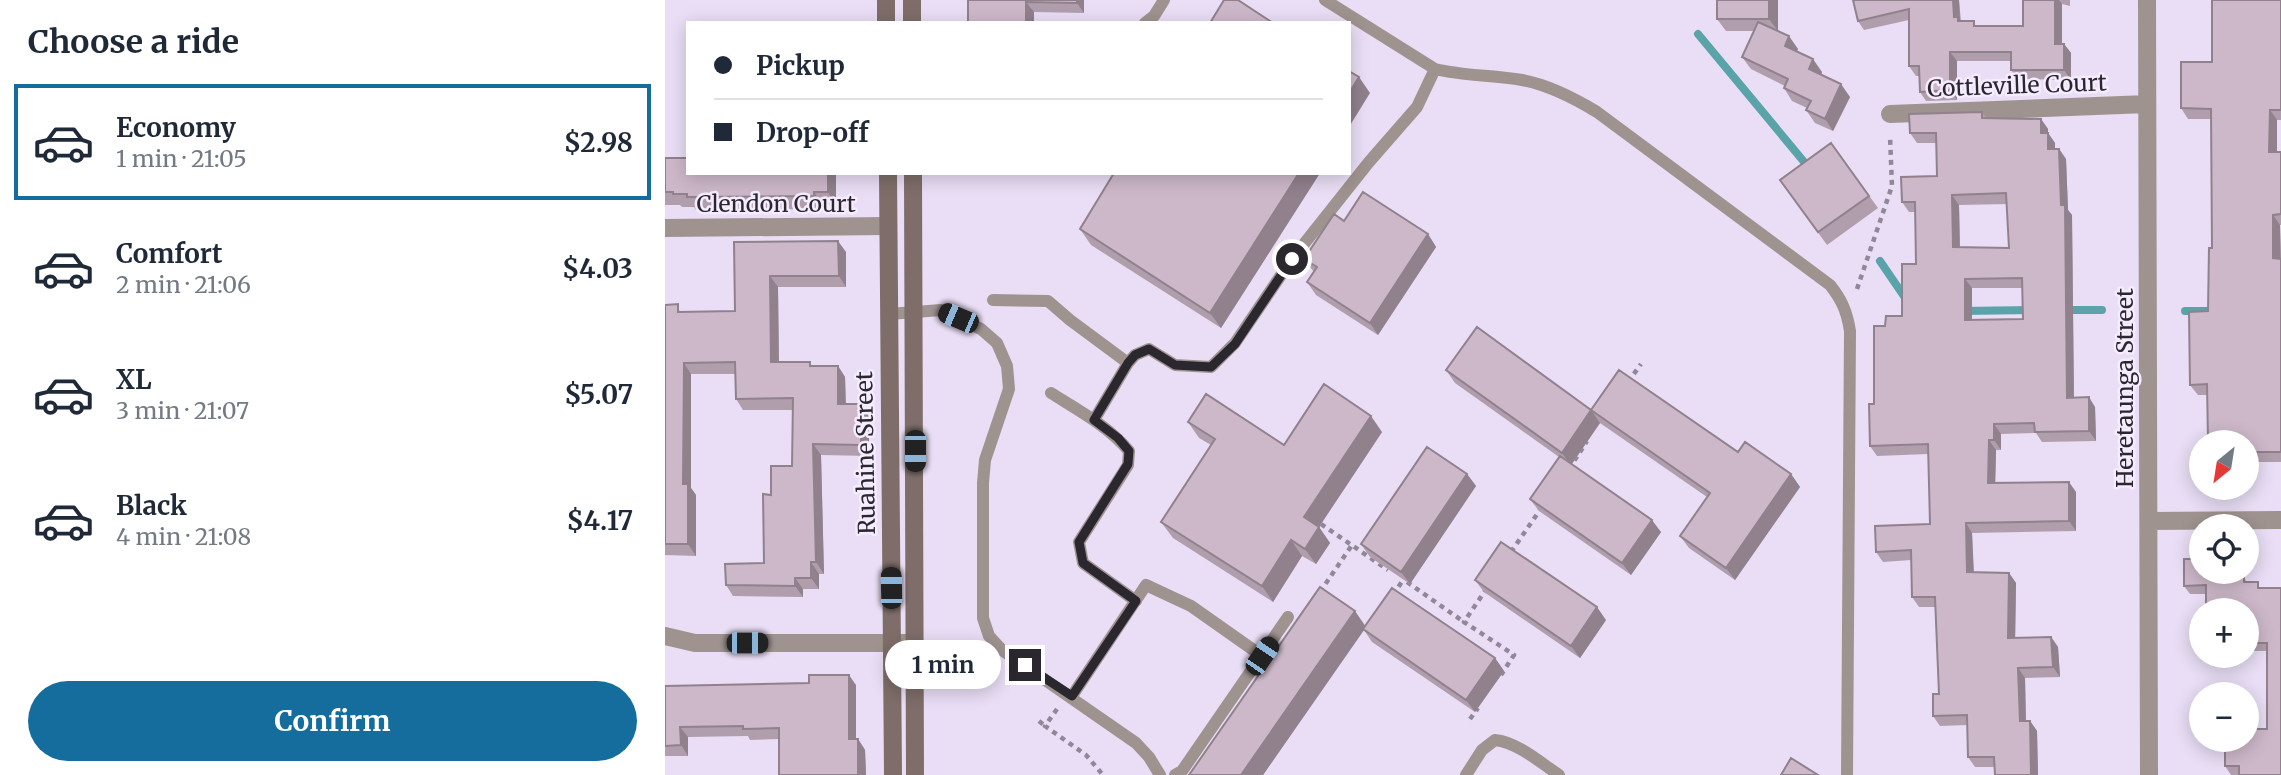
<!DOCTYPE html>
<meta charset="utf-8">
<style>
body{margin:0;font-family:Merriweather,serif;background:#f2f2f3;color:#1f2937;height:100vh;display:flex;flex-direction:column;font-size:26px;white-space:nowrap}
*{box-sizing:border-box;margin:0}
p{font-size:23px;color:#747a83}
.icon{flex:none;width:38px;height:38px;fill:none;stroke:currentColor;stroke-width:2;stroke-linecap:round;stroke-linejoin:round}
.map{position:relative;flex:1;overflow:hidden}
.sheet{display:flex;flex-direction:column;background:#fff;width:665px}
.sheet>*{flex:none}
.guide{position:absolute;left:21px;top:21px;width:665px;height:154px;border-radius:0px;box-shadow:0 4px 18px #0003;display:grid;align-content:center;height:154px;padding:0 28px;background:#fff}
.needle{width:46px;rotate:210deg}
.tools{position:absolute;left:1524px;top:430px;display:grid;gap:14px}
.tools a{display:grid;place-items:center;width:70px;height:70px;border-radius:50%;background:#fff;box-shadow:0 4px 18px #0003;font-size:35px}
.end{position:absolute;width:32px;height:32px;margin:-16px;border:9px solid #2b272f;background:#fff;box-shadow:0 0 0 4px #fff}
.from{border-radius:50%}
.bubble{position:absolute;height:49px;border-radius:24px;background:#fff;box-shadow:0 4px 18px #0003;font-size:23px;font-weight:700;line-height:49px;text-align:center}
.car{position:absolute;width:21px;height:42px;margin:-21px -10px;border-radius:9px;box-shadow:0 0 5px 2px #0007;background:linear-gradient(#222 24%,#8ab4d8 0 40%,#222 0 76%,#8ab4d8 0 86%,#222 0)}
.guide b{display:flex;align-items:center;gap:24px;height:66px;font-size:26px}
.guide b+b{border-top:2px solid #e0e1e3}
.guide i{width:18px;height:18px;background:#1f2937}
ul{padding:0;list-style:none}
li{display:flex;align-items:center;gap:21px;height:116px;margin:0 14px 10px;padding:0 14px;border:4px solid transparent;border-radius:0px}
li div{flex:1}
li b{display:block;font-size:26px}
li em{font-style:normal;font-weight:700}
li.current{border-color:#146d9c}
li>.icon{width:63px;height:63px;stroke-width:1.5}
h2{padding:0 28px;font-size:32px;line-height:84px}
.primary-button{display:flex;gap:14px;margin-top:auto;padding:14px 28px}
.primary-button a{flex:1;height:80px;border-radius:42px;background:#146d9c;color:#fff;font-size:28px;font-weight:700;line-height:80px;text-align:center}
main{display:flex;flex:1;min-height:0}
.map>svg:first-child{display:block}
.lines{fill:none;stroke-linecap:round;stroke-linejoin:round}
.stream{stroke:#59a3a9;stroke-width:8}
.path{stroke:#908898;stroke-width:4.5;stroke-dasharray:5 5;stroke-linecap:butt}
.lane{stroke:#9f9390;stroke-width:12}
.street{stroke:#9f9390;stroke-width:18}
.secondary{stroke:#7e6d69;stroke-width:18}
.wall{fill:#b09ead;fill-rule:evenodd}
.shaded-wall{fill:#90818d}
.building{fill:#cdb8c9;stroke:#90818d;stroke-width:2;fill-rule:evenodd}
.route{stroke:#2b272f;stroke-width:9}
.labels{text-anchor:middle;dominant-baseline:central;stroke-width:5;stroke-linejoin:round;paint-order:stroke}
.street-label{font-size:23px;fill:#2b272f;stroke:#f5ecff}
</style>
<main>
<section class="sheet">
<h2>Choose a ride</h2>
<ul>
<li class="current"><svg class="icon" aria-label="car" viewBox="0 0 24 24"><path d="M5 17H2v-5l4-1 3-4h7l3 4 3 1v5h-3M9 17h6M6 11h13"/><circle cx="7" cy="17" r="2"/><circle cx="17" cy="17" r="2"/></svg><div><b>Economy</b><p>1 min · 21:05</p></div><em>$2.98</em></li>
<li><svg class="icon" aria-label="car" viewBox="0 0 24 24"><path d="M5 17H2v-5l4-1 3-4h7l3 4 3 1v5h-3M9 17h6M6 11h13"/><circle cx="7" cy="17" r="2"/><circle cx="17" cy="17" r="2"/></svg><div><b>Comfort</b><p>2 min · 21:06</p></div><em>$4.03</em></li>
<li><svg class="icon" aria-label="car" viewBox="0 0 24 24"><path d="M5 17H2v-5l4-1 3-4h7l3 4 3 1v5h-3M9 17h6M6 11h13"/><circle cx="7" cy="17" r="2"/><circle cx="17" cy="17" r="2"/></svg><div><b>XL</b><p>3 min · 21:07</p></div><em>$5.07</em></li>
<li><svg class="icon" aria-label="car" viewBox="0 0 24 24"><path d="M5 17H2v-5l4-1 3-4h7l3 4 3 1v5h-3M9 17h6M6 11h13"/><circle cx="7" cy="17" r="2"/><circle cx="17" cy="17" r="2"/></svg><div><b>Black</b><p>4 min · 21:08</p></div><em>$4.17</em></li>
</ul>
<div class="primary-button"><a>Confirm</a></div>
</section>
<div class="map">
<svg width="1616" height="775" viewBox="0 0 1616 775">
<rect width="100%" height="100%" fill="#e9def5"/>
<g class="lines">
<path class="stream" d="M1033 34 1145 169
M1215 261 1243 302
M1399 310H1437
M1297 311 1368 310
M1520 311H1552"/>
<path class="path" d="M1192 289 1227 186 1225 136
M963 382 976 364
M904 469 922 441
M656 524 723 570
M846 552 877 507
M742 582 799 622
M822 588 799 622 849 655 836 675
M655 592 687 545
M728 595 738 580
M392 709 380 726 421 755 438 775
M805 719 813 708
M374 721 380 726"/>
<path class="lane" d="M660 0 770 69C799 76 828 75 857 80 884 85 909 98 932 112L1165 285C1177 300 1182 312 1185 331L1182 775
M480 23 489 16 499 0
M328 300 383 301 405 320 463 363
M224 314 276 310 293 318 316 329 332 343 342 366 344 389 320 460 318 483V618L324 636 337 650 471 743 484 757 495 775
M386 393C413 410 443 426 464 451L463 465 414 542 418 563 471 601
M429 420 463 363 470 355 484 349 510 365 546 367 570 343 627 259 704 162 752 107 770 69
M407 696 481 585 526 606 597 656
M510 775 517 771 623 617
M801 775 817 750 830 740C852 742 876 763 894 775"/>
<path class="street" d="M1482 0 1484 775
M1225 114 1482 104
M0 228 223 226
M1484 521 1616 520
M0 636 30 643H250"/>
<path class="secondary" d="M221 0V23
M247 0V23
M223 173 228 775
M248 173 250 775"/>
</g>
<path class="wall" d="M302 0H419V13L369 12V23H303V2Z
M1113 0V31L1133 49 1132 51 1157 72 1156 75 1185 97 1168 131 1150 123 1141 110 1142 108 1127 101 1119 88 1120 86 1086 69 1077 57 1089 31H1061L1052 19Z
M1188 0H1294L1296 21 1313 26H1358V0H1405V6L1397 4V44H1399L1406 53V80L1353 79 1346 70V61H1292V100L1261 101 1255 92V76H1251L1244 66V20L1199 30 1193 21Z
M1616 0V120H1612V152H1616V225H1615L1616 259V462H1582V443H1545L1543 440 1542 395H1533L1525 385 1543 311 1547 248 1546 119H1523L1516 108 1547 62Z
M1317 112 1322 118 1376 119 1383 129V133L1390 143V149H1394L1401 159 1403 210 1407 215 1409 397 1430 407 1431 441 1377 442 1371 433 1336 434V450H1331L1330 483 1411 492V531L1307 533 1309 572 1344 573 1351 583 1350 638 1386 637 1393 647 1395 677 1360 678 1361 721H1365L1372 731 1373 775H1330V767H1310L1303 757 1302 725 1275 726 1268 716 1274 694 1270 607H1254L1247 597 1246 560 1218 562 1211 552 1265 524 1263 454 1212 456 1205 446 1209 404 1220 326 1237 316 1251 264 1250 212H1244L1237 202 1272 176 1271 143H1252L1245 133ZM1342 204 1344 248 1295 247 1294 205ZM1307 288H1357L1358 319 1307 320Z
M1166 143 1213 208 1162 245 1115 180Z
M0 158 23 173H171V205H158V209L31 210 29 207H17L15 205H0Z
M449 173H655L556 328 426 245 415 229Z
M679 221 763 234 771 247 713 335 651 295 642 282 649 272 639 259Z
M69 242 181 252V287H113L114 362 148 366H173L180 377 181 404 204 415V456L156 455 159 574H154V589H138V597L68 596 61 585 99 563 106 495 127 466 128 410H78L71 399 70 374H26V488L31 495V556L0 555V305L18 312 70 311Z
M781 370 1073 452 1126 474 1135 487 1070 580 1024 548 1015 536 1042 497 935 423 907 464 996 532 966 575 874 511 865 499 894 457 790 383Z
M523 422 619 445 717 432 654 527 665 543 651 564 637 556 608 602 508 538 496 522 546 445 534 438Z
M802 474 811 486 745 584 705 557 696 544Z
M1536 572H1552V578H1579L1582 582 1597 588 1616 775H1566L1560 766 1602 729V651H1582V611L1541 594H1525L1519 586Z
M810 580 941 620 915 658 819 592Z
M700 626 830 658 839 671 810 712 707 642 699 630 598 775H524Z
M191 685V739H193L200 750 201 775H114V739L85 740 83 736 23 737V756H0V686Z"/>
<path class="shaded-wall" d="M412 0H419V13L412 3Z
M1104 0H1113V31L1104 19Z
M1288 0H1294L1295 20 1300 27 1289 17Z
M1390 0H1394L1397 4V53L1390 44Z
M361 2 369 12V23H361Z
M1124 36 1133 49 1128 58 1120 46Z
M1399 44 1406 53V80L1399 70Z
M1285 52 1292 61V100L1285 90Z
M1148 59 1157 72 1153 81 1144 69Z
M694 77 705 93 684 127V93Z
M1176 84 1185 97 1168 131 1160 119Z
M1605 110 1612 120V162L1604 152Z
M1376 119 1383 129V143L1376 133Z
M1383 133 1390 143V159L1383 149Z
M1394 149 1401 159 1403 210 1407 215 1409 407 1402 398Z
M163 173H171V205L163 192Z
M634 173H655L556 328 545 313Z
M149 192 158 205V209L149 196Z
M1287 195 1294 205 1295 256 1288 247Z
M1608 215 1615 225 1616 269 1608 258Z
M763 234 771 247 713 335 705 323Z
M173 241 181 252V287L174 276Z
M105 276 113 287 114 373 106 362Z
M1300 279 1307 288V330L1300 320Z
M19 363 26 374V488L31 495V556L23 544 18 484Z
M173 366 180 377 181 415 173 404Z
M1424 397 1430 407 1431 441 1424 431Z
M197 404 204 415V456L196 445Z
M926 410 935 423 906 465 897 453Z
M706 416 717 432 654 527 665 543 651 564 640 549 639 517Z
M1329 424 1336 434V450L1329 440Z
M1324 440 1331 450 1330 493 1323 483Z
M148 444 156 455 159 574 151 562Z
M802 474 811 486 745 584 736 572Z
M1126 474 1135 487 1070 580 1061 568Z
M1404 482 1411 492V531L1404 521Z
M987 520 996 532 966 575 957 563Z
M1301 523 1307 533 1309 582 1302 572Z
M626 540 637 556 608 602 597 586Z
M146 562 154 574V589L146 578Z
M1546 572H1552V587L1546 578Z
M1344 573 1351 583 1350 648 1343 638Z
M130 578 138 589V597L130 586Z
M932 607 941 620 915 658 906 646Z
M690 611 701 627 598 775H576Z
M1386 637 1393 647 1395 677 1388 667Z
M830 658 839 671 810 712 801 700Z
M1353 668 1360 678 1361 731 1355 721Z
M184 675 191 685V750L184 739Z
M1365 721 1372 731 1373 775H1366Z
M15 727 23 737V756L16 745Z
M193 739 200 750 201 775H193Z"/>
<path class="building" d="M303 0H412V3L361 2V23H303Z
M559 0H573L608 23H545Z
M1052 0H1104V19H1052Z
M1188 0H1288L1289 17H1293V21H1309V26H1358V0H1390V44H1399V70H1346V52H1285V90L1255 92 1254 66H1244V9L1193 21Z
M1547 0H1616V110H1605L1604 152H1616V214L1608 215V258L1616 259V452H1582V443H1553V440H1543L1542 384 1525 385 1524 312 1543 311 1544 248H1547L1546 109 1516 108V62H1547Z
M1093 22 1124 36 1120 46 1148 59 1144 69 1176 84 1160 119 1141 110 1146 101 1119 88 1123 79 1077 57Z
M684 71 694 77 684 93Z
M1317 112V118L1376 119V133H1383V149H1394L1396 205H1400L1402 398 1424 397V431L1370 432 1369 423 1329 424V440H1324L1323 483 1404 482V521L1301 523 1302 572 1344 573 1343 638 1386 637 1388 667 1353 668 1355 721H1365L1366 775H1330L1329 757H1303L1302 715 1268 716V694H1274L1270 597H1247L1246 550 1211 552 1210 526 1265 524 1263 444 1205 446 1204 404H1209V326H1220L1221 316H1237V264H1251L1250 202H1237L1236 177 1272 176 1271 133H1245L1244 114ZM1341 193 1344 248 1288 247 1287 195ZM1357 278 1358 319 1300 320V279Z
M1166 143 1204 196 1153 232 1115 180Z
M0 158H23V173H163V192H149V196L22 197V194H8V192H0Z
M449 173H634L545 313 415 229Z
M698 192 763 234 705 323 642 282 652 267 639 259 669 214 679 221Z
M173 241 174 276H105L106 362H145V366H173V404H197L196 445 148 444 151 562H146V578H130V586L61 585 60 564 99 563 98 494 106 495V466H127L128 398 71 399 70 362 19 363 18 484H23V544H0V305L13 304V312L70 311 69 242Z
M812 327 926 410 897 453 781 370Z
M954 370 1073 452 1080 442 1126 474 1061 568 1015 536 1045 493 926 410Z
M659 384 706 416 639 517 654 527 640 549 626 540 597 586 496 522 550 439 523 422 541 394 619 445Z
M762 447 802 474 736 572 696 544Z
M895 456 987 520 957 563 865 499Z
M836 542 932 607 906 646 810 580Z
M1519 559H1536V572H1546V578H1579V582H1593V588H1616V775H1574V766H1560V740H1582V729H1602V643H1582V611H1541V585L1519 586Z
M655 587 690 611 576 775H524Z
M727 588 830 658 801 700 698 629Z
M144 675H184V739H193V775H114V728L78 729V726L15 727 16 745 0 746V686L144 683Z
M1126 758 1153 775H1116Z"/>
<g class="lines">
<path class="route" d="M360 665 407 696 471 601 418 563 414 542 463 464 464 451 453 438 429 420 463 363 470 355 484 349 510 365 546 367 570 344 627 259"/>
</g>
<g class="labels">
<g class="street-label">
<text transform="translate(1352 85) rotate(-2)">Cottleville Court</text>
<text x="111" y="203">Clendon Court</text>
<text transform="translate(1459 388) rotate(-90)">Heretaunga Street</text>
<text transform="translate(200 453) rotate(-91)">Ruahine Street</text>
</g>
</g>
</svg>
<div class="tools">
<a><svg class="needle" viewBox="-14 -14 28 28"><path d="M0-13l5 13h-10z" fill="#e53935"/><path d="M0 13l5-13h-10z" fill="#747a83"/></svg></a>
<a><svg class="icon" aria-label="locate" viewBox="0 0 24 24"><circle cx="12" cy="12" r="6"/><path d="M12 2v4M12 18v4M2 12h4M18 12h4"/></svg></a>
<a>+</a>
<a>−</a>
</div>
<i class="end from" style="left:627px;top:259px"></i>
<i class="end" style="left:360px;top:665px"></i>
<div class="bubble" style="left:220px;top:640px;width:116px">1 min</div>
<i class="car" style="left:293px;top:318px;rotate:293deg"></i>
<i class="car" style="left:250px;top:451px;rotate:180deg"></i>
<i class="car" style="left:226px;top:588px;rotate:359deg"></i>
<i class="car" style="left:82px;top:643px;rotate:90deg"></i>
<i class="car" style="left:597px;top:656px;rotate:34deg"></i>
<div class="guide">
<b><i class="from"></i>Pickup</b>
<b><i></i>Drop-off</b>
</div>
</div>
</main>
